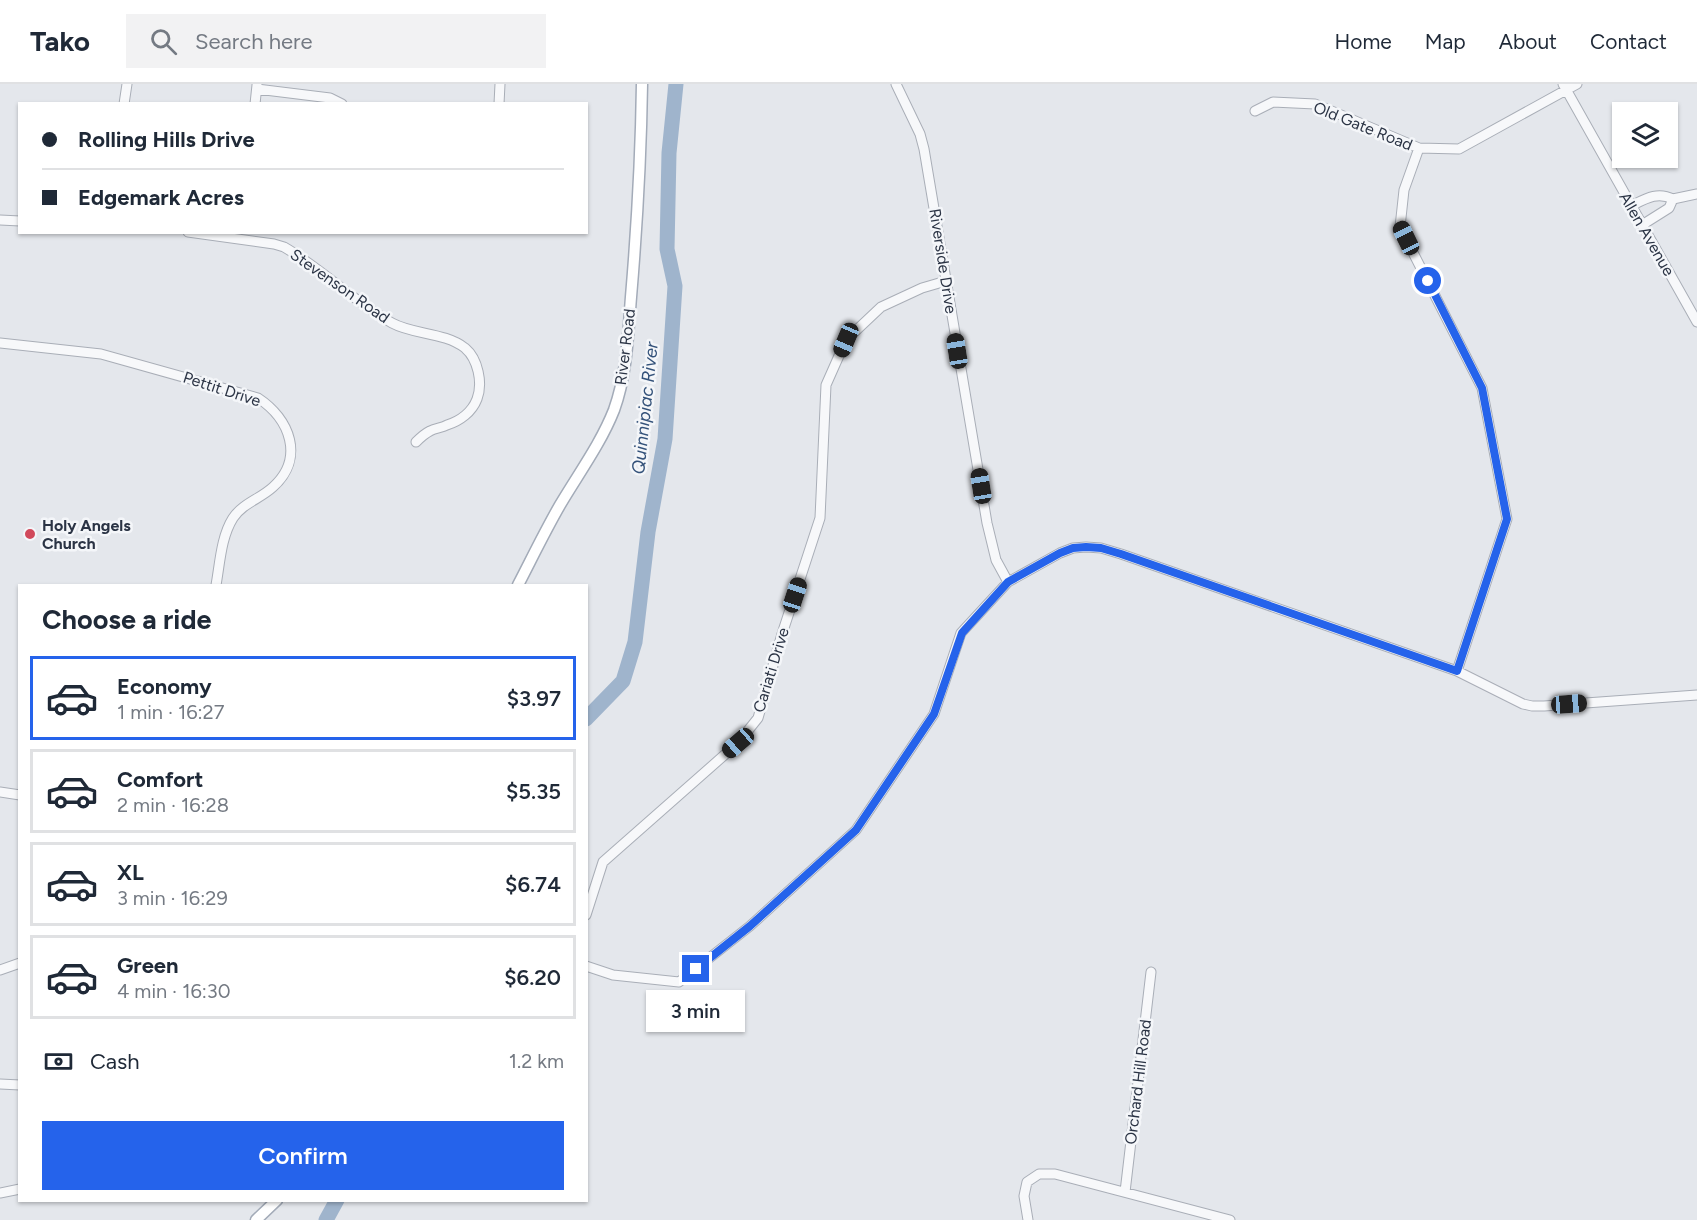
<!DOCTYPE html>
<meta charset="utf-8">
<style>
body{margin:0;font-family:Figtree,sans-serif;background:#f2f2f3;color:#1f2937;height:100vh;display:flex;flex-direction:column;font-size:22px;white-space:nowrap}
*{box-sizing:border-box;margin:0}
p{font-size:20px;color:#747a83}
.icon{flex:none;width:33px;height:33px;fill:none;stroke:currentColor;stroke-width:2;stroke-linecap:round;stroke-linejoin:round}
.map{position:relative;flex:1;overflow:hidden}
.sheet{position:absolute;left:18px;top:500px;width:570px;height:618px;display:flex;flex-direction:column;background:#fff;border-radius:0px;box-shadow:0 2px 4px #0004}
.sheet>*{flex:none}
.top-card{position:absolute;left:18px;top:18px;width:570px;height:132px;border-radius:0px;box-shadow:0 2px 4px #0004;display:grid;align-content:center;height:132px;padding:0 24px;background:#fff}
.tools{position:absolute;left:1612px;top:18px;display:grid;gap:12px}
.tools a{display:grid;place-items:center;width:66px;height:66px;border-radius:0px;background:#fff;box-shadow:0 2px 4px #0004;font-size:30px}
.end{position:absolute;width:27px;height:27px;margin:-14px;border:8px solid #2563eb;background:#fff;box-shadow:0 0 0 3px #fff}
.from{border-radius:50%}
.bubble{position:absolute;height:42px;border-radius:0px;background:#fff;box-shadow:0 2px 4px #0004;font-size:20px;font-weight:600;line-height:42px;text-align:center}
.car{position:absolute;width:18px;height:36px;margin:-18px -9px;border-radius:8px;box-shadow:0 0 4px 2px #0007;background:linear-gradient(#222 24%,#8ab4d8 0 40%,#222 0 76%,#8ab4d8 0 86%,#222 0)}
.top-card b{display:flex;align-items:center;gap:21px;height:57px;font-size:22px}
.top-card b+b{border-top:2px solid #e0e1e3}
.top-card i{width:15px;height:15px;background:#1f2937}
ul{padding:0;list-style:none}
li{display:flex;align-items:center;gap:18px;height:84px;margin:0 12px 9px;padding:0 12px;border:3px solid #e0e1e3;border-radius:0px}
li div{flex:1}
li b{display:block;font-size:22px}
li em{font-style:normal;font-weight:600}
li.on{border-color:#2563eb}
li>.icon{width:54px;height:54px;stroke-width:1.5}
h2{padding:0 24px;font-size:27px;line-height:72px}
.pay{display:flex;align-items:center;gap:15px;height:66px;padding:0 24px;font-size:22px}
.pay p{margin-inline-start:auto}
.cta{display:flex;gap:12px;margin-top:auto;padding:12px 24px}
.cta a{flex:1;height:69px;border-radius:0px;background:#2563eb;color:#fff;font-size:24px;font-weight:600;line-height:69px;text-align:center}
header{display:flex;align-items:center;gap:36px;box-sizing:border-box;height:84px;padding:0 30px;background:#fff;border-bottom:2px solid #e0e1e3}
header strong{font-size:28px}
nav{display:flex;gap:33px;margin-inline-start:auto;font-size:21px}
.search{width:420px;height:54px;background:#f2f2f3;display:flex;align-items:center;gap:15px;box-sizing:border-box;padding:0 21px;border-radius:0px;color:#747a83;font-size:22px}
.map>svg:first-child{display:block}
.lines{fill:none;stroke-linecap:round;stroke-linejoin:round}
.river{stroke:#9fb4cc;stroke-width:15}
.minor-casing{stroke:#a9aeb7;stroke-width:11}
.major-casing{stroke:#a3abb8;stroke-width:13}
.minor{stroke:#f7f8fa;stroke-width:9}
.major{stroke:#fff;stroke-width:10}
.route{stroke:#2563eb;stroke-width:8}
.poi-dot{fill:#d1495b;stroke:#f4f6f9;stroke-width:2}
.labels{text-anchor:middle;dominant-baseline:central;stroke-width:5;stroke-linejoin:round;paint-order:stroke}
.street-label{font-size:16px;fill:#2b3445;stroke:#f4f6f9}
.poi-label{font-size:16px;font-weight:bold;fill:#2b3445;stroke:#f4f6f9;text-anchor:start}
.water-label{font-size:18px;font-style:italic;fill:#34527a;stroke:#f4f6f9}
</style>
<header>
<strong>Tako</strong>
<div class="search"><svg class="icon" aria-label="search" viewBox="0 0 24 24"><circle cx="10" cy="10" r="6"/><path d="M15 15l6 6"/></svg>Search here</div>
<nav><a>Home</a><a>Map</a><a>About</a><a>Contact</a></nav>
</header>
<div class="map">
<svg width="1697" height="1136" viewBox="0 0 1697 1136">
<rect width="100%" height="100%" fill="#e4e7ec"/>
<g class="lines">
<path class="river" d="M586 635 623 597 635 558 648 448 665 355 675 202 667 165 669 69 676 0
M326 1136 337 1116"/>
<g class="minor-casing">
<path id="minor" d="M896 0 920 50 924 65 987 439 996 476 1008 498
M1563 0 1697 238
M257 5 330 14 342 20
M124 20 127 0
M255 20 257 1
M499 20 500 0
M1255 27 1273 18 1315 20 1419 64 1459 65 1577 0
M1419 64 1404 106 1400 143 1482 304 1507 435 1457 587
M1673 115 1697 110
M1631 122C1645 115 1657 107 1673 115L1669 124 1642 141
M0 136 20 137
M188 148 274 160 284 163C322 185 353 217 392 239 414 251 444 248 465 264 478 275 483 299 477 315 472 328 460 337 447 341 442 344 435 344 430 347 424 350 420 354 416 358
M0 259 101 270 258 314C290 335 305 374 273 403 260 415 243 419 233 434 221 453 220 479 216 501
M0 708 20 711
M586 831 603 778 738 659 758 634 782 550 820 434 826 301 846 256 881 223 922 204 946 197
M586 882 613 891 679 898 750 842 856 746 934 630 961 549 1008 498 1060 469 1073 464 1086 463 1101 464 1121 470 1457 587 1523 620 1532 622H1544L1697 611
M0 886 20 879
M0 1000 20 1001
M1125 1108 1151 888
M0 1109 20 1105
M1028 1136 1024 1112 1027 1098 1039 1090H1055L1230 1136"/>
</g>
<g class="major-casing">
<path id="major" d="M518 501C532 474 545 447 560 421 579 389 601 359 614 326 627 290 628 251 631 213 637 142 641 71 642 0
M256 1136 277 1116"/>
</g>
<use href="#minor" class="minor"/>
<use href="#major" class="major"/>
</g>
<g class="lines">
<path class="route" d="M696 885 750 842 856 746 934 630 962 549 1008 498 1060 469 1073 464 1086 463 1101 464 1121 470 1457 587 1507 435 1482 304 1428 197"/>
</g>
<circle class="poi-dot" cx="30" cy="450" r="6"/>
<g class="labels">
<g class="street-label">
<text transform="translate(1363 42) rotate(22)">Old Gate Road</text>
<text transform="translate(1647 150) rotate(60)">Allen Avenue</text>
<text transform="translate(943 177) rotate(81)">Riverside Drive</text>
<text transform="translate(340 202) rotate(35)">Stevenson Road</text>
<text transform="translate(625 263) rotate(-83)">River Road</text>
<text transform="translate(222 305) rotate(18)">Pettit Drive</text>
<text transform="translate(771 586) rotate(-73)">Cariati Drive</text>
<text transform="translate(1138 998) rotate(-83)">Orchard Hill Road</text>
</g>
<g class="poi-label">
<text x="42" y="441">Holy Angels<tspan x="42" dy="18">Church</tspan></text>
</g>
<g class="water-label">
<text transform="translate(645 324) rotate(-84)">Quinnipiac River</text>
</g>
</g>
</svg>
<div class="tools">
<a><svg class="icon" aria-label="layers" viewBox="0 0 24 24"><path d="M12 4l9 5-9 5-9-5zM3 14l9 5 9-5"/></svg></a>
</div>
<i class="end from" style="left:1428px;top:197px"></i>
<i class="end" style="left:696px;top:885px"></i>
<div class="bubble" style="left:646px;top:906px;width:99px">3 min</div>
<i class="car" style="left:1406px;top:154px;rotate:334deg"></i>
<i class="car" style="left:846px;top:256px;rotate:203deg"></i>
<i class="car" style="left:957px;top:267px;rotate:351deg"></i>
<i class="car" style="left:981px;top:402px;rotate:351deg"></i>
<i class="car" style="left:795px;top:511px;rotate:18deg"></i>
<i class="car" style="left:1569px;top:620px;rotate:86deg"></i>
<i class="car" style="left:738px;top:659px;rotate:229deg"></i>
<div class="top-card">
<b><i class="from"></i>Rolling Hills Drive</b>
<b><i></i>Edgemark Acres</b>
</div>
<section class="sheet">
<h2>Choose a ride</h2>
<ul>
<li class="on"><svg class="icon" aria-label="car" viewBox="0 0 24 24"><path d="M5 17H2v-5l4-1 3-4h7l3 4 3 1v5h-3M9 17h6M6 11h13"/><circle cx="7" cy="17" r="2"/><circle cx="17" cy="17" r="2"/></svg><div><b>Economy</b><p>1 min · 16:27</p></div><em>$3.97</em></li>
<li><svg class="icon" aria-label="car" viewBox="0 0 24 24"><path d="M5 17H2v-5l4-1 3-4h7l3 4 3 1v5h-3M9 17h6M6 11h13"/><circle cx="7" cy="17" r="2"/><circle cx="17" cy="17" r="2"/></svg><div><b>Comfort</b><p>2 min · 16:28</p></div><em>$5.35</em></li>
<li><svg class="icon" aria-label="car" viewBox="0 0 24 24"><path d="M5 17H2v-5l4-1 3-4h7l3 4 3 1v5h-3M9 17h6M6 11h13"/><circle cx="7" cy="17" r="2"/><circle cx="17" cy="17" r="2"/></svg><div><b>XL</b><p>3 min · 16:29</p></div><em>$6.74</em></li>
<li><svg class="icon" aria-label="car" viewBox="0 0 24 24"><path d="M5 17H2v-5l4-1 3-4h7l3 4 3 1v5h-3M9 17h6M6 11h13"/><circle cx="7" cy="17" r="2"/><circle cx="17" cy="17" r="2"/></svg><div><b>Green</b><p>4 min · 16:30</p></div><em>$6.20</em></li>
</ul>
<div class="pay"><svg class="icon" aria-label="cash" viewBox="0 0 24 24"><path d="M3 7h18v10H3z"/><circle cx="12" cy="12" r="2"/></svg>Cash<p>1.2 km</p></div>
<div class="cta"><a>Confirm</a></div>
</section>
</div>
